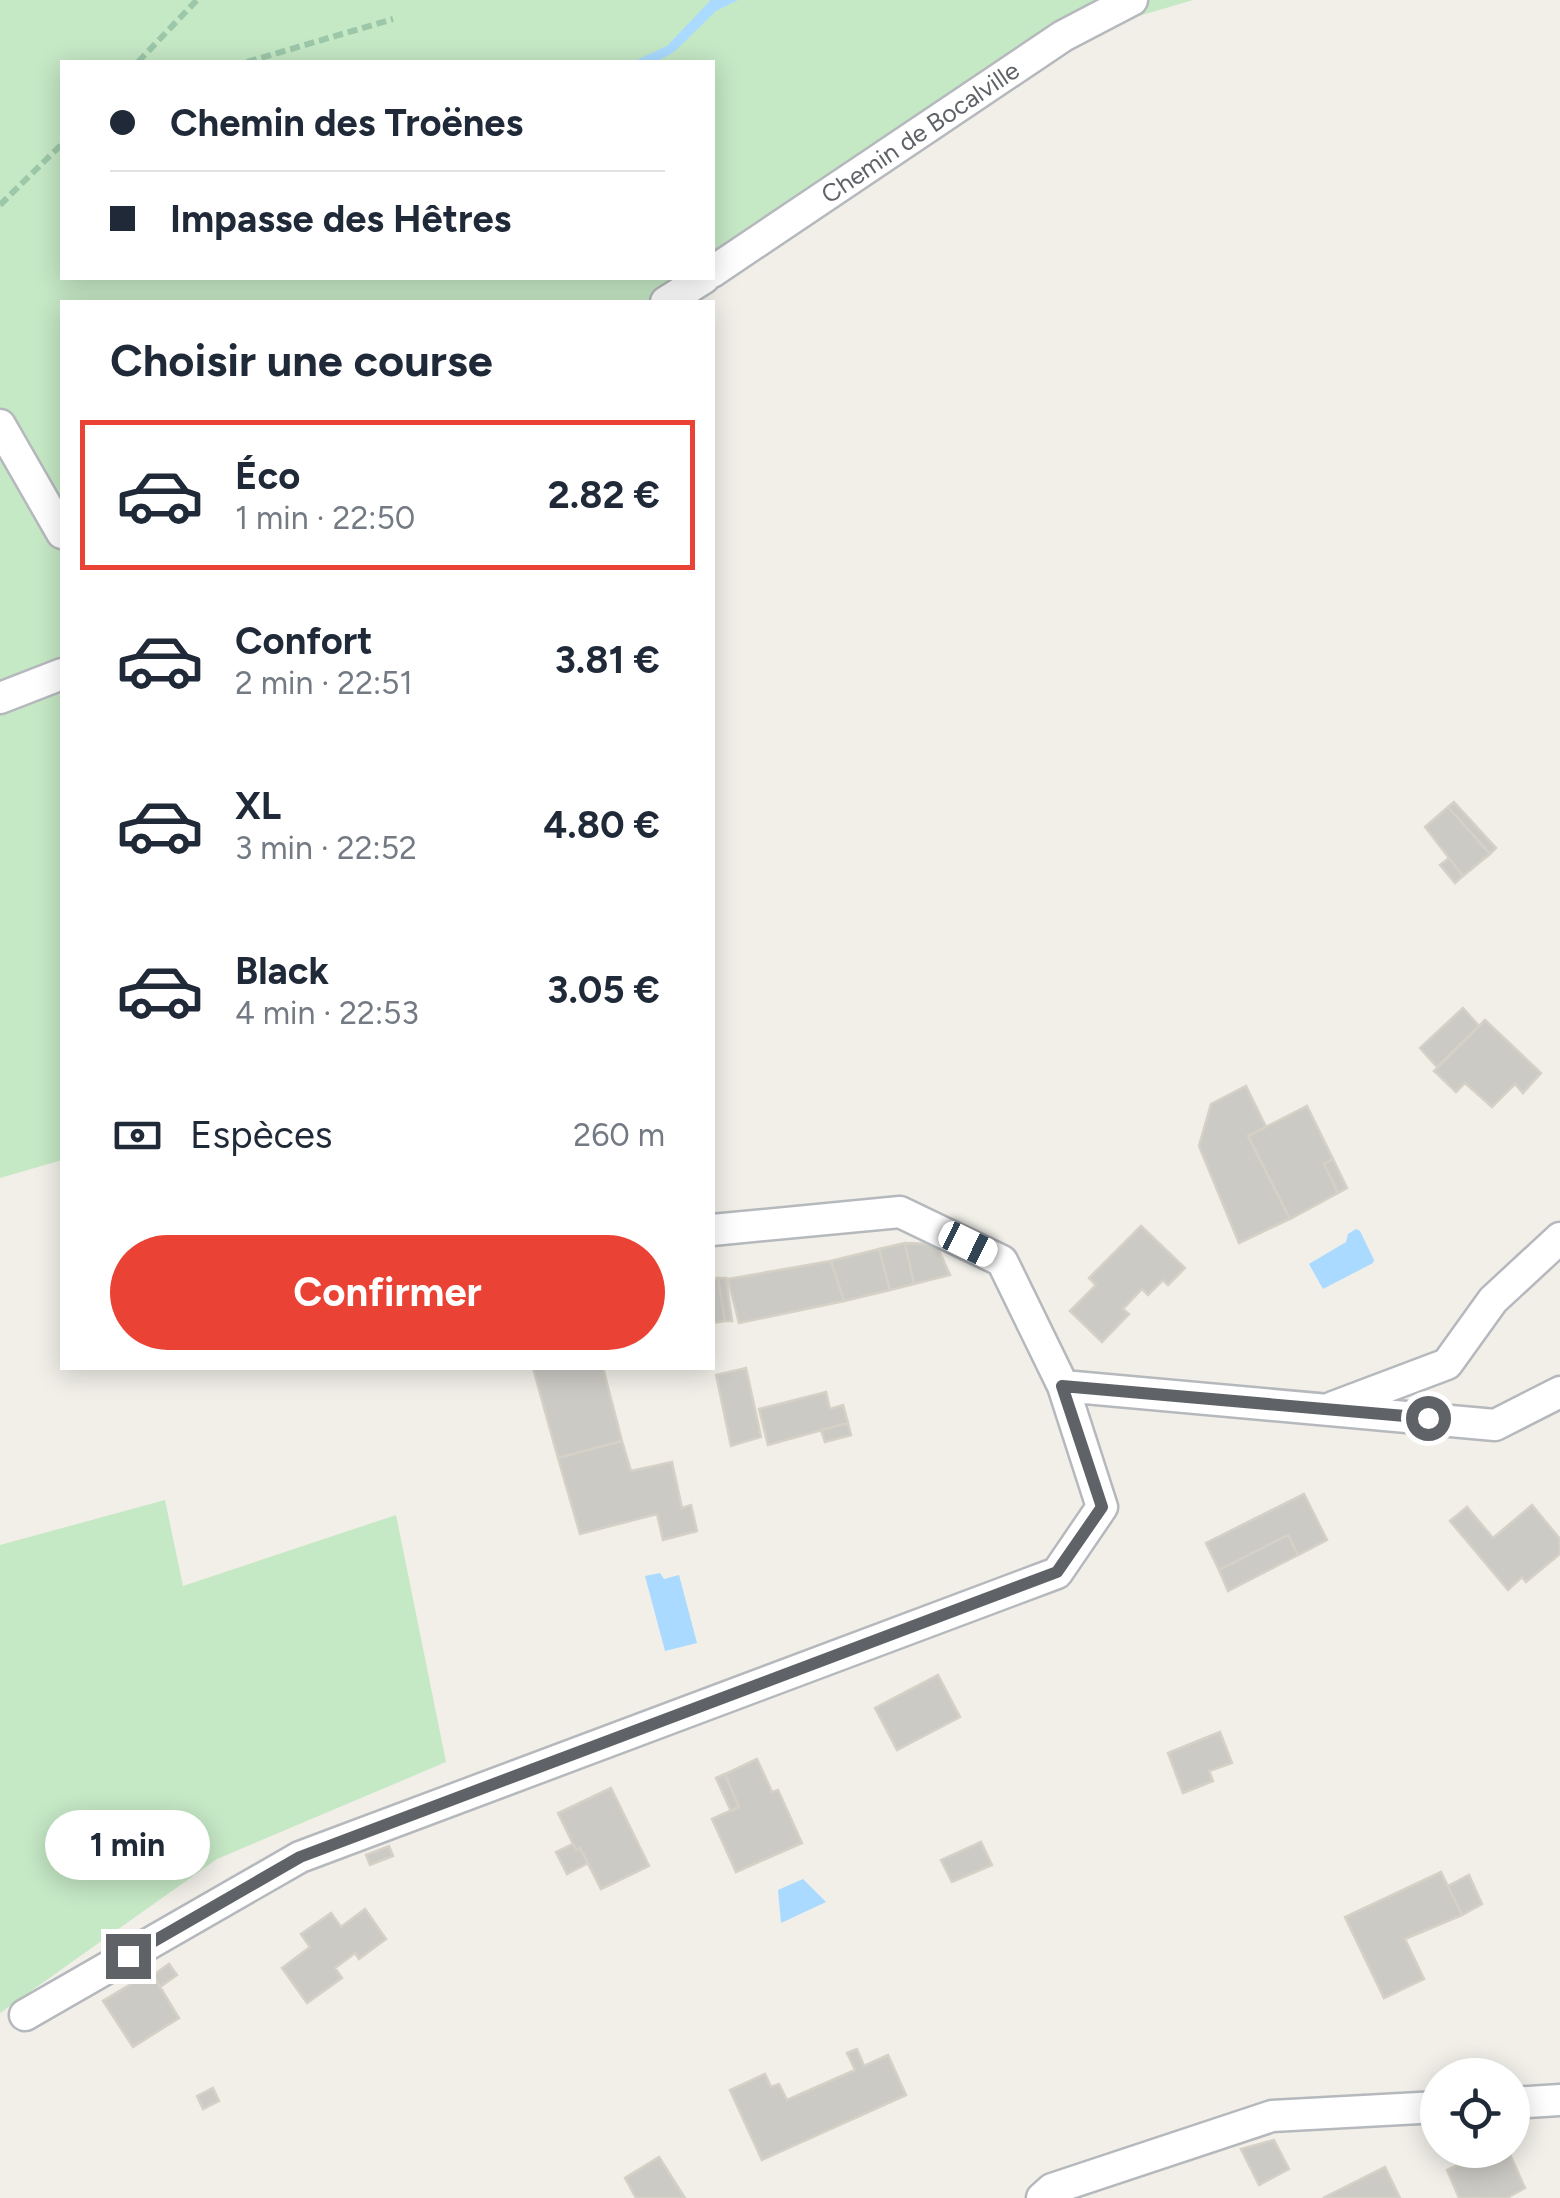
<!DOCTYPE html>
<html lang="fr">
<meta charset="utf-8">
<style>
body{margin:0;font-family:Figtree,sans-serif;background:#f2f2f3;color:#1f2937;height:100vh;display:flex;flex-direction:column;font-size:38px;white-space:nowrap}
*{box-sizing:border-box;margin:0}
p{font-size:32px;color:#747a83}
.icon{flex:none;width:55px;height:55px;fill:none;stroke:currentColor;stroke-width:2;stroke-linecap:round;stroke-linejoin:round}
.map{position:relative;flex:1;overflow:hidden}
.details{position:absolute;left:60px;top:300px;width:655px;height:1070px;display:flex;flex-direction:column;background:#fff;border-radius:0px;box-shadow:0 5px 25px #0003}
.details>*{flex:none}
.hud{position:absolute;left:60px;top:60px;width:655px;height:220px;border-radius:0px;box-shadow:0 5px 25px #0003;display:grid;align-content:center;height:220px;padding:0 50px;background:#fff}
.fabs{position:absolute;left:1420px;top:2058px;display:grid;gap:20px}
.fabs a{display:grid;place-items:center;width:110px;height:110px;border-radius:50%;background:#fff;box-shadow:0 5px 25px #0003;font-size:50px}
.end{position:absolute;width:45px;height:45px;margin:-22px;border:12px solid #5f6368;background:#fff;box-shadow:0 0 0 5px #fff}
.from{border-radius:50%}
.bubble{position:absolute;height:70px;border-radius:35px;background:#fff;box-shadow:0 5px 25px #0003;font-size:32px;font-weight:700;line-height:70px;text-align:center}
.car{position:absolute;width:30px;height:60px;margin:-30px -15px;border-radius:12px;box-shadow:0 0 8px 2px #0007;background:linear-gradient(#fff 24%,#345 0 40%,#fff 0 76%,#345 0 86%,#fff 0)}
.hud b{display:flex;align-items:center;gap:35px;height:95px;font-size:38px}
.hud b+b{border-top:2px solid #e0e1e3}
.hud i{width:25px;height:25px;background:#1f2937}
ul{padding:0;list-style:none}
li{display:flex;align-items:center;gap:30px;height:150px;margin:0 20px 15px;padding:0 30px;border:5px solid transparent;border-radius:0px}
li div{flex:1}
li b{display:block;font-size:38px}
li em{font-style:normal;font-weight:700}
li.on{border-color:#ea4335}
li>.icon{width:90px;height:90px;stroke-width:1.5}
h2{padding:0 50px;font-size:45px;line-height:120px}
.pay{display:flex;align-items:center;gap:25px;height:110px;padding:0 50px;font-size:38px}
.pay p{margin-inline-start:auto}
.button{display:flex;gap:20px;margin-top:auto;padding:20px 50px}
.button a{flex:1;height:115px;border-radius:60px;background:#ea4335;color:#fff;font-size:40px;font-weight:700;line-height:115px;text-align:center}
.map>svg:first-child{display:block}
.green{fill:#c5e8c5}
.water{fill:#aadaff}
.building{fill:#cccac5;stroke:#d6d1c6;stroke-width:2.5}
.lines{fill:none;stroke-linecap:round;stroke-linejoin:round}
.street-casing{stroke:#b5b8bc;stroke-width:35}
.path{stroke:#9cc7a9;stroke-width:6;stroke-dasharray:10 5;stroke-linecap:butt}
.street{stroke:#fff;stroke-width:30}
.route{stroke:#5f6368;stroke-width:12}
.labels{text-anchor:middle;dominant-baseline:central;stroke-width:8;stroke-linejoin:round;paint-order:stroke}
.street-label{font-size:25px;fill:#5f6368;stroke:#fff}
</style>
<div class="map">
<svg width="1560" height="2198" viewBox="0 0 1560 2198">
<rect width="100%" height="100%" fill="#f1efe8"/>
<path class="green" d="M0 0H1193L1051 42 713 264 712 62H62V278H692L654 302H62V1160L0 1178Z
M165 1500 183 1586 396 1515 446 1762 217 1859 0 2013V1545Z"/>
<path class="water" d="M711 0H738L716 11 674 52 656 62H632L667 46Z
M1356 1229 1360 1231 1374 1260 1373 1263 1323 1289 1309 1264 1346 1242 1348 1234Z
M660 1573 664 1579 679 1575 697 1643 665 1651 645 1576Z
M803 1879 826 1902 781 1923 778 1890Z"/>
<path class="building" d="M1454 802 1496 848 1490 854 1448 807Z
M1448 807 1490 854 1463 876 1425 827Z
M1449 858 1463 876 1455 883 1440 865Z
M1463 1008 1479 1026 1437 1067 1420 1048Z
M1485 1020 1541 1073 1523 1093 1515 1084 1492 1107 1465 1083 1456 1092 1434 1071Z
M1246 1086 1266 1127 1248 1136 1290 1219 1239 1243 1199 1146 1211 1104Z
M1307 1106 1333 1159 1324 1164 1338 1193 1290 1219 1248 1136Z
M1333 1159 1347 1188 1338 1193 1324 1164Z
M1141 1226 1185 1268 1168 1285 1163 1280 1148 1295 1142 1289 1123 1309 1129 1314 1102 1342 1070 1311 1096 1285 1089 1278Z
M905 1243 914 1284 890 1290 879 1249Z
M905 1243 936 1244 950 1275 914 1284Z
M879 1249 890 1290 844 1301 831 1261Z
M831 1261 844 1301 739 1323 728 1279Z
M718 1278H726L732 1321H725Z
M718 1278 725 1321 712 1323V1279Z
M533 1368H603L622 1441 558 1458Z
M746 1368 761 1437 731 1446 716 1375Z
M826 1392 830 1409 843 1405 848 1423 768 1445 759 1409Z
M848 1423 851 1435 825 1442 821 1430Z
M622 1441 631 1471 672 1462 682 1508 691 1505 697 1531 663 1540 657 1514 580 1534 558 1458Z
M1304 1494 1327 1540 1298 1555 1288 1535 1219 1570 1206 1543Z
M1532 1505 1560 1539V1554L1526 1582 1522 1577 1508 1590 1450 1521 1467 1507 1493 1538Z
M1288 1535 1298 1555 1228 1591 1219 1570Z
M938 1675 960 1717 897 1750 875 1708Z
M1220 1732 1232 1763 1209 1771 1213 1781 1183 1793 1168 1753Z
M757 1759 772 1792 778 1790 802 1843 736 1872 712 1819 739 1807 725 1774Z
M725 1774 739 1807 731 1811 716 1778Z
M611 1788 649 1866 601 1889 580 1848 576 1850 558 1813Z
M981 1842 992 1865 952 1882 941 1860Z
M573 1844 576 1850 580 1848 588 1863 567 1874 556 1852Z
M389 1846 393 1856 370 1865 366 1855Z
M1441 1872 1462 1915 1405 1939 1424 1979 1384 1998 1345 1917Z
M1469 1875 1482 1904 1462 1915 1448 1886Z
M365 1909 386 1939 359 1959 355 1953 335 1968 342 1978 307 2003 282 1968 310 1947 301 1934 331 1913 341 1927Z
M169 1964 177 1975 160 1987 153 1975Z
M151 1972 179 2018 133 2047 103 2001Z
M857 2049 864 2066 888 2055 906 2095 762 2160 730 2090 765 2074 771 2087 779 2084 787 2100 855 2070 847 2053Z
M213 2088 219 2101 203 2109 197 2096Z
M1274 2140 1289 2169 1259 2185 1241 2149Z
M1492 2150H1508L1525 2188 1507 2198H1459L1447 2170Z
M659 2157 685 2198H636L625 2178Z
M1385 2167 1400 2198H1323Z"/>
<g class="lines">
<g class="street-casing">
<path id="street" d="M712 272 1063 36 1132 0
M666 302 704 278
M0 425 62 533
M0 698 62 674
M712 1230 900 1212 1002 1261 1063 1386 1495 1425 1560 1392
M1333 1407 1447 1364 1493 1300 1560 1238
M25 2015 300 1857 1057 1573 1102 1507 1063 1386
M1512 2103 1560 2100
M1042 2198 1052 2189 1272 2116 1438 2107"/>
</g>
<path class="path" d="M138 62 197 0
M247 62 393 19
M0 205 62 144"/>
<use href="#street" class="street"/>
</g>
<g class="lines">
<path class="route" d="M128 1956 300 1857 1057 1572 1102 1507 1062 1386 1428 1418"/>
</g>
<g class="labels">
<g class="street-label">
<text transform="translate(920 132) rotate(-34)">Chemin de Bocalville</text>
</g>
</g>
</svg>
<div class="fabs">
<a><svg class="icon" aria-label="locate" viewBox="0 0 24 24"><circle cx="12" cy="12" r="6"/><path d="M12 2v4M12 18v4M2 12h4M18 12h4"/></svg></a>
</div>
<i class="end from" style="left:1428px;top:1418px"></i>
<i class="end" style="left:128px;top:1956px"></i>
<div class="bubble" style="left:45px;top:1810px;width:165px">1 min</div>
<i class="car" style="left:968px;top:1244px;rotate:116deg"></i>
<div class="hud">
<b><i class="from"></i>Chemin des Troënes</b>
<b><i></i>Impasse des Hêtres</b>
</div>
<section class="details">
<h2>Choisir une course</h2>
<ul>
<li class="on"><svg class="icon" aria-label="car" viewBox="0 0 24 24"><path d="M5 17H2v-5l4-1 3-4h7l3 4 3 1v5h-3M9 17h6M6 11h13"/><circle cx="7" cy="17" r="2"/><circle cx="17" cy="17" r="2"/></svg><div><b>Éco</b><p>1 min · 22:50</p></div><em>2.82 €</em></li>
<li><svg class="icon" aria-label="car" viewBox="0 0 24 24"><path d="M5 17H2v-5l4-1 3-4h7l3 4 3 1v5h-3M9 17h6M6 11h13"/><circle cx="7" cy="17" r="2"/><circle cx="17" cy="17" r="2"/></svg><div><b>Confort</b><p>2 min · 22:51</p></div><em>3.81 €</em></li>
<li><svg class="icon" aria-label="car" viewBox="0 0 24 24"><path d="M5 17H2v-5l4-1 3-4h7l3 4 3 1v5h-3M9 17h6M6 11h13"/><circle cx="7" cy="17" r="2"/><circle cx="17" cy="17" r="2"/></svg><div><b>XL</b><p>3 min · 22:52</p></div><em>4.80 €</em></li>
<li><svg class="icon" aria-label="car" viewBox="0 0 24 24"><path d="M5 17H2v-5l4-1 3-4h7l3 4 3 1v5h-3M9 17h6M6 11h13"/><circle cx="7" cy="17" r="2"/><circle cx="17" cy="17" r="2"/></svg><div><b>Black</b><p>4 min · 22:53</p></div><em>3.05 €</em></li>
</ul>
<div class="pay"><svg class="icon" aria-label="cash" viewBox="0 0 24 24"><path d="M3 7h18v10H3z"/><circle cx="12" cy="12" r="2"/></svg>Espèces<p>260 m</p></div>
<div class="button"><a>Confirmer</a></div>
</section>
</div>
